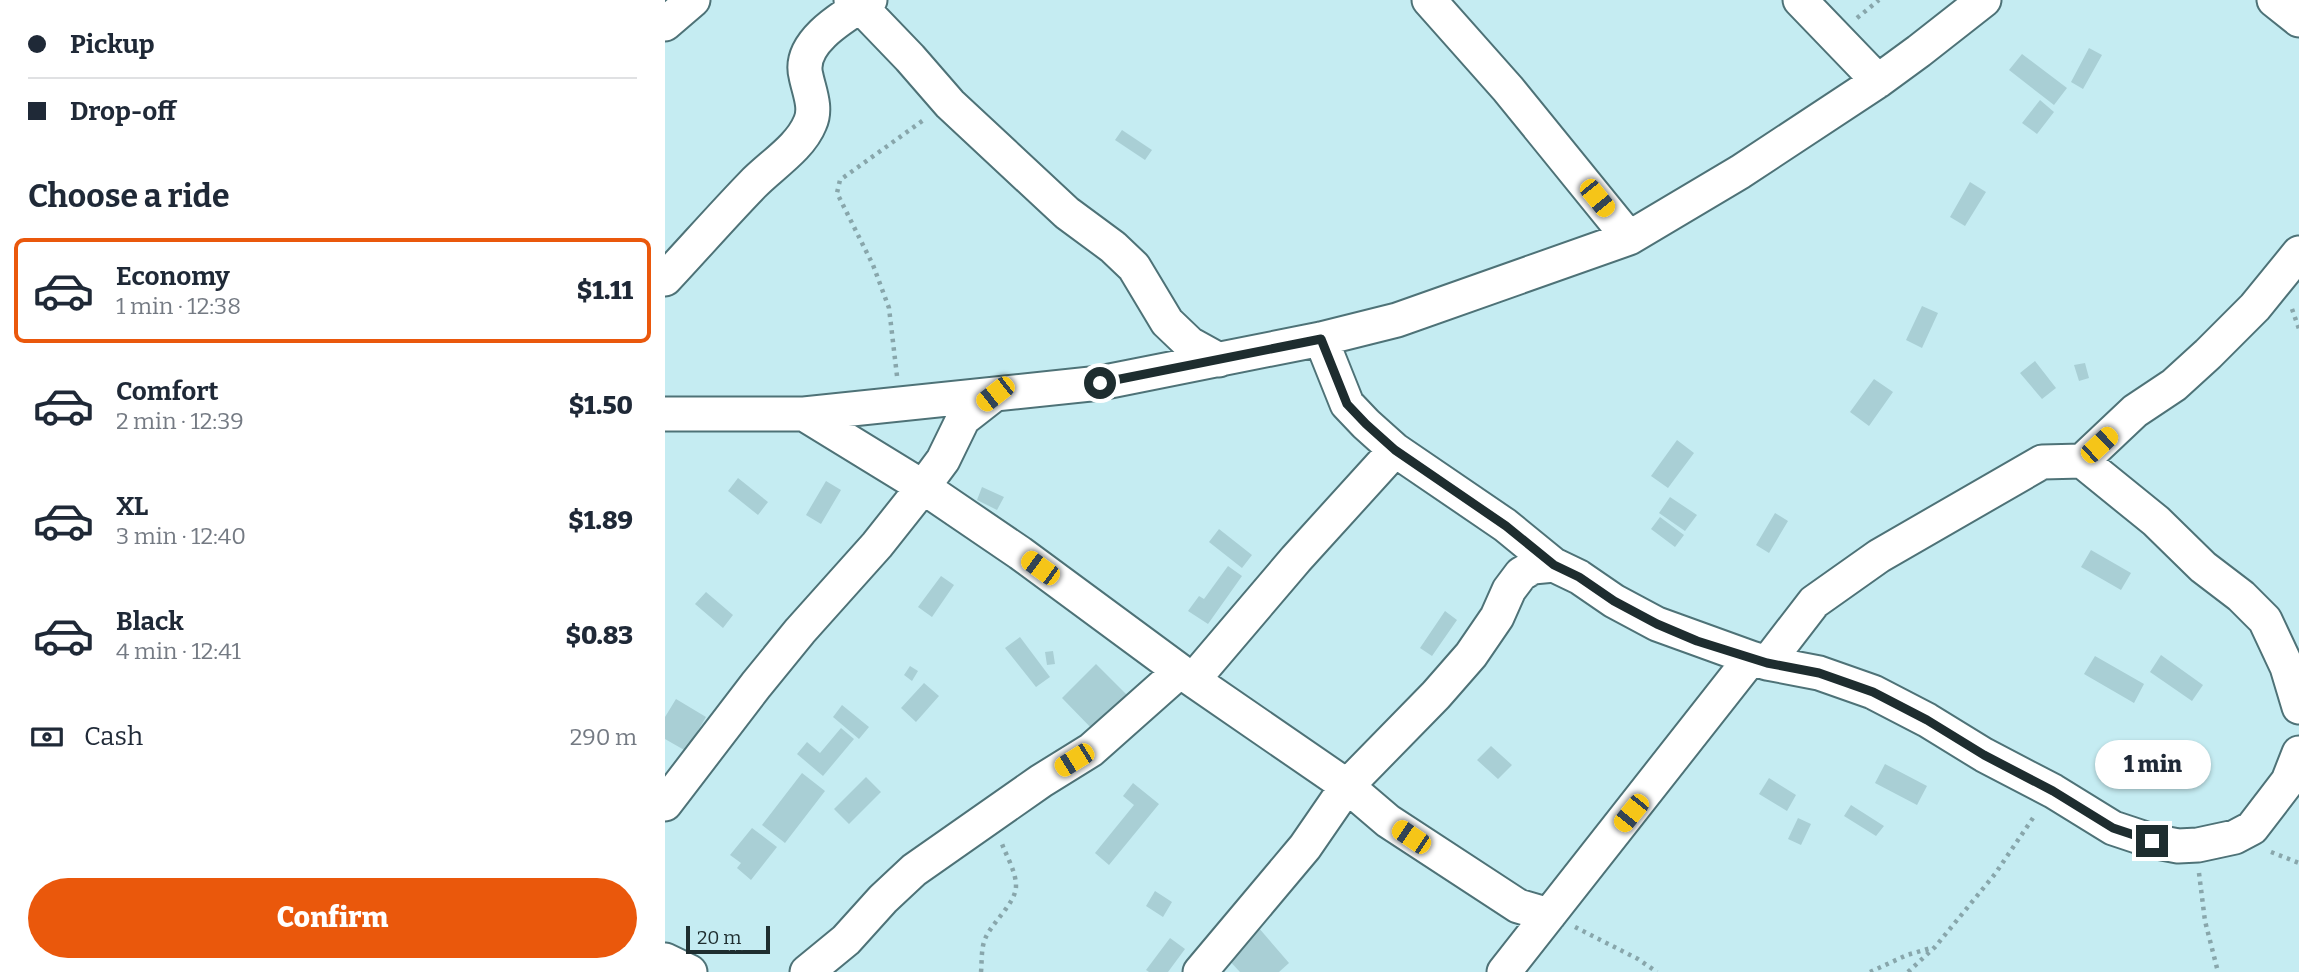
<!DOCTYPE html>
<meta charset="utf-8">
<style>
body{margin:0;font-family:Bitter,serif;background:#f6f6f7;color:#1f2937;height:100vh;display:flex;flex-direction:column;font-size:26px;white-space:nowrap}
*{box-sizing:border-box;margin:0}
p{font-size:23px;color:#747a83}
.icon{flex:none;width:38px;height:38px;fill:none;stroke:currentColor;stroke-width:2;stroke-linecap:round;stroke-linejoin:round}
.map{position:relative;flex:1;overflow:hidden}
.side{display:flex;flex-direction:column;background:#fff;width:665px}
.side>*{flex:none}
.hud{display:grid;align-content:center;height:154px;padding:0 28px;background:#fff}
.scale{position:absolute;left:21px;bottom:18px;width:84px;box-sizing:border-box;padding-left:7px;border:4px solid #1e2d2f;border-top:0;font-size:19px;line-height:24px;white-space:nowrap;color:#1e2d2f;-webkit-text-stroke:5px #c5ecf2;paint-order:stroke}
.end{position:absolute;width:32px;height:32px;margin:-16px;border:9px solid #1e2d2f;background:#fff;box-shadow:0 0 0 4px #fff}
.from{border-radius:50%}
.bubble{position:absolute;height:49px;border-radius:24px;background:#fff;box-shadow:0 2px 5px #0004;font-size:23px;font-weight:800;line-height:49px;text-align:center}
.car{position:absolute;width:21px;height:42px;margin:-21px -10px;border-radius:9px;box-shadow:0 0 5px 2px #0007;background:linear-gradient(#f5c518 24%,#345 0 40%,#f5c518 0 76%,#345 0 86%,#f5c518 0)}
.hud b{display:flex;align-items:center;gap:24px;height:66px;font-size:26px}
.hud b+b{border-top:2px solid #e0e1e3}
.hud i{width:18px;height:18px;background:#1f2937}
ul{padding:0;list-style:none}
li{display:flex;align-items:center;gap:21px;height:105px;margin:0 14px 10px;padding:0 14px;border:4px solid transparent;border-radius:10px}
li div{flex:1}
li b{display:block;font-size:26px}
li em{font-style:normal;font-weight:800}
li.on{border-color:#ea580c}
li>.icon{width:63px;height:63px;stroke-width:1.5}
h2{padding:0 28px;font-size:32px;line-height:84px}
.pay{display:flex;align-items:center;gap:18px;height:77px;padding:0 28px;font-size:26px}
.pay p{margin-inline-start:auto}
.action{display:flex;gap:14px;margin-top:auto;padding:14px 28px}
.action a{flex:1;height:80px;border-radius:42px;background:#ea580c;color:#fff;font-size:28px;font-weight:800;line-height:80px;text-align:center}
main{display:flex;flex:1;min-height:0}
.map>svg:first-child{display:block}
.building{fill:#a9cfd5}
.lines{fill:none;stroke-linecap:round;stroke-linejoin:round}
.minor-casing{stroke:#4e7277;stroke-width:37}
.path{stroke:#88a6ab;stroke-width:4.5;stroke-dasharray:3.5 5;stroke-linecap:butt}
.minor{stroke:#fff;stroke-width:33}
.route{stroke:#1e2d2f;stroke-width:9}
</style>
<main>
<section class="side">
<div class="hud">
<b><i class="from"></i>Pickup</b>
<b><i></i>Drop-off</b>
</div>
<h2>Choose a ride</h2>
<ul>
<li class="on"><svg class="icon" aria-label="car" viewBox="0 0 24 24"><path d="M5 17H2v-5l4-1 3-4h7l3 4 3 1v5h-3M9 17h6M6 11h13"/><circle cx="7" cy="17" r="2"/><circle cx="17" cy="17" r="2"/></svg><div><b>Economy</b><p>1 min · 12:38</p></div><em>$1.11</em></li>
<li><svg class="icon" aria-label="car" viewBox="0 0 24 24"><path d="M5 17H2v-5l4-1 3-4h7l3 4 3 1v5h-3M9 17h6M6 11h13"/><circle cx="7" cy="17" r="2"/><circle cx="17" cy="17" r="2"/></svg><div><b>Comfort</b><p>2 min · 12:39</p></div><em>$1.50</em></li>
<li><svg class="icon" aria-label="car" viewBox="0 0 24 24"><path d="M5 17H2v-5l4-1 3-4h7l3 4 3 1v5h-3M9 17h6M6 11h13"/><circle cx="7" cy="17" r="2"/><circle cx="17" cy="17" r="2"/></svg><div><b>XL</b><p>3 min · 12:40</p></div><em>$1.89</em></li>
<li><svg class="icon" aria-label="car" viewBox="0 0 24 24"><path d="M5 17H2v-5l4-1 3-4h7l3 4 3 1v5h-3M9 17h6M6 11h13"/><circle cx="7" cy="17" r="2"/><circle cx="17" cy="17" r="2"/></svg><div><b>Black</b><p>4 min · 12:41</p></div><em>$0.83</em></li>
</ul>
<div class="pay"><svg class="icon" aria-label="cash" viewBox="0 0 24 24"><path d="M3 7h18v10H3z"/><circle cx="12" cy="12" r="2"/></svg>Cash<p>290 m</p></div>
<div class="action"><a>Confirm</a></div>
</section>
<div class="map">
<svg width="1634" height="972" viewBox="0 0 1634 972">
<rect width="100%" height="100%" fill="#c5ecf2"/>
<path class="building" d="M1424 48 1437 55 1418 89 1406 82Z
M1357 54 1402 88 1389 105 1344 70Z
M1375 100 1389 112 1372 134 1357 123Z
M457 130 487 150 480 160 450 140Z
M1305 182 1321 192 1300 226 1285 217Z
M1257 306 1273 313 1257 348 1241 340Z
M1370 361 1391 388 1377 399 1355 373Z
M1420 363 1424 378 1414 381 1409 365Z
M1209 379 1228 392 1204 426 1185 412Z
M1012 440 1029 453 1003 488 986 476Z
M73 478 103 502 93 515 63 491Z
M161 481 176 490 156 524 141 515Z
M317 487 339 497 332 510 312 500Z
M1005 497 1032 515 1020 531 994 513Z
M1110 513 1123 521 1104 553 1091 545Z
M995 517 1019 535 1010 547 986 529Z
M554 529 587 555 577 568 544 542Z
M1426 550 1466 573 1456 590 1416 567Z
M563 566 577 576 543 624 523 611 534 596 539 599Z
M276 576 289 585 267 617 253 607Z
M41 592 68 615 58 628 30 604Z
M780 611 792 620 767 656 755 648Z
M355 637 385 677 371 687 340 648Z
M388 651 390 664 382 665 380 652Z
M1496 655 1538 685 1527 701 1485 672Z
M1430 656 1479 684 1469 703 1419 674Z
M431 664 465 698 431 733 397 698Z
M245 666 253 671 247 681 239 675Z
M259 683 274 696 251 722 236 708Z
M11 699 41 717 21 751 0 739V717Z
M177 705 204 727 194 739 168 717Z
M176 728 189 739 158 776 132 754 142 742 155 753Z
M826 746 847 765 833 779 812 760Z
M1220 764 1262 786 1252 805 1210 783Z
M137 773 160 791 120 843 97 825Z
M201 777 216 792 184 824 169 809Z
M1104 778 1131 795 1122 811 1094 794Z
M468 783 494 804 444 865 430 853 469 805 458 796Z
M1186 805 1219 826 1211 836 1179 816Z
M1133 818 1146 824 1136 845 1123 839Z
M87 828 112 847 86 880 72 868 76 863 65 855Z
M490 891 507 902 498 917 481 906Z
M593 927 624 963 614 972H575L560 956Z
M505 938 520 949 503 972H484L481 970Z"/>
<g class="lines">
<g class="minor-casing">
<path id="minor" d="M186 0 195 6 245 58 285 104 402 213 448 247 469 267 502 322 525 344 554 360
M764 0 843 89 964 238
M1135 0 1213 81
M1609 0 1634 20
M0 24 28 0
M0 279C29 248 57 216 87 185 105 166 135 148 145 123 152 108 144 91 141 76 132 42 181 15 205 0
M656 339 682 404 701 424 730 450 840 525 889 565
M0 414H139L435 383 656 339 732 320 964 238 1075 172 1213 81 1254 51 1319 0
M139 414 258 487 355 553 515 671 682 786 723 821 853 906 884 915
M1417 461 1491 521 1538 567 1576 596 1600 620 1622 667 1634 707
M1102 663 1154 673 1208 692 1262 720 1319 755 1388 791 1448 828 1487 841 1513 846 1533 845 1570 837 1587 828 1623 781 1634 753
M528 680 631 559 730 450
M0 804 91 685 135 631 212 545 258 487 278 460 298 419 330 394
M0 960 25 972
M142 972 181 940 218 899 249 870 376 781 426 750 515 671
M535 972 640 847 682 786 771 695 806 655 832 617 844 590 856 574 868 567 889 565 914 577 949 601 992 624 1086 658
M839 972 1086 658 1102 663 1149 602 1214 556 1377 462 1417 461 1470 411 1509 385 1543 354 1590 307 1634 253"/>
</g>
<path class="path" d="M1192 18 1214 0
M1627 309 1634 329
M232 376 224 308 208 265 172 193 175 180 260 119
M1606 852 1634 863
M1534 873 1540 921 1553 972
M910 927 973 959 992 972
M316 972C317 961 316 949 320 939 327 922 351 903 351 886 351 872 342 857 337 844
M1205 972 1242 955 1266 948
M1243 972 1270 947 1330 874 1370 815"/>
<use href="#minor" class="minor"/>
</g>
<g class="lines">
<path class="route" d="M435 383 656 339 682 404 701 424 730 450 841 526 889 565 914 577 949 601 992 624 1032 641 1102 663 1154 673 1208 692 1262 720 1319 755 1388 791 1448 828 1487 841"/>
</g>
</svg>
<div class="scale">20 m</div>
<i class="end from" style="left:435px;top:383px"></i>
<i class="end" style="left:1487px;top:841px"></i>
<div class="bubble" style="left:1430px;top:740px;width:116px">1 min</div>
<i class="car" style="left:932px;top:198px;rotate:141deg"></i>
<i class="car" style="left:330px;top:394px;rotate:232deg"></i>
<i class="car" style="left:1434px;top:445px;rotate:47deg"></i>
<i class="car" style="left:375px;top:568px;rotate:306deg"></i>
<i class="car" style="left:409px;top:760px;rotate:238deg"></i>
<i class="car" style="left:966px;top:813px;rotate:219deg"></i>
<i class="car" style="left:746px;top:837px;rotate:304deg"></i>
</div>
</main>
